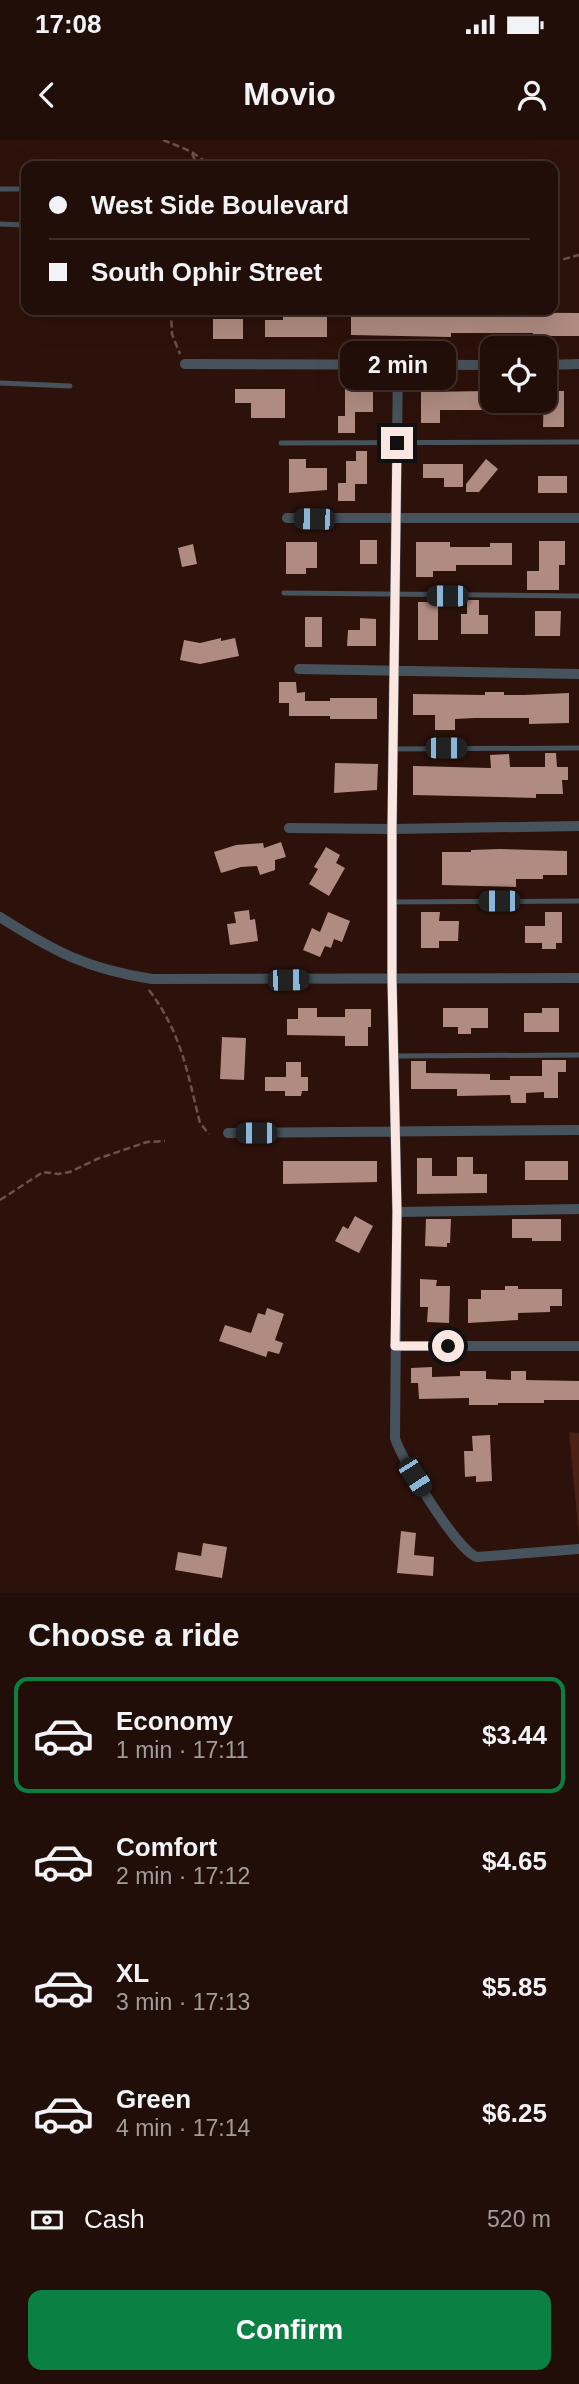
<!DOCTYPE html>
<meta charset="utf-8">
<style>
body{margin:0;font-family:Arial,sans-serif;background:#2a1712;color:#f1f3f6;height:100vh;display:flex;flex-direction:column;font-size:26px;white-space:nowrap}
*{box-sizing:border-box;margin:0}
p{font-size:23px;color:#a29c9c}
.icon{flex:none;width:38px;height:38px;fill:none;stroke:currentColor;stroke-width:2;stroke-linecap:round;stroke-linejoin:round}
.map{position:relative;height:1453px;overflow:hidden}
.details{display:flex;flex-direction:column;background:#220e08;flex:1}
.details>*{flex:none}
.top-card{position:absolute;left:21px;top:21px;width:537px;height:154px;border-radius:14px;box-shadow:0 7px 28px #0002,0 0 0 2px #3f2e29;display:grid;align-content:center;height:154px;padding:0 28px;background:#220e08}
.buttons{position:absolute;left:480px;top:196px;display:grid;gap:14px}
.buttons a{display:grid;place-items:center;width:77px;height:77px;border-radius:14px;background:#220e08;box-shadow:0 7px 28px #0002,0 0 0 2px #3f2e29;font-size:35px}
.end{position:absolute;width:32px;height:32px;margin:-16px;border:9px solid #fbe7e2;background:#111;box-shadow:0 0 0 4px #111}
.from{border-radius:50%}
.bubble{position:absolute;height:49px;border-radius:14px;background:#220e08;box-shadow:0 7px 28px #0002,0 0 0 2px #3f2e29;font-size:23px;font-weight:600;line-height:49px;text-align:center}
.car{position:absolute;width:21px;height:42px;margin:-21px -10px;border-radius:9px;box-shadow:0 0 5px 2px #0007;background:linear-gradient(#222 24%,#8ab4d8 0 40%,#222 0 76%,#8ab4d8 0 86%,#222 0)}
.top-card b{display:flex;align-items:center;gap:24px;height:66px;font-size:26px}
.top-card b+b{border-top:2px solid #3f2e29}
.top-card i{width:18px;height:18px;background:#f1f3f6}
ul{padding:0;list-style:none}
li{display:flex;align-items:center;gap:21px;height:116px;margin:0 14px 10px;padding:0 14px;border:4px solid transparent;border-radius:14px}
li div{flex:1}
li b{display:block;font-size:26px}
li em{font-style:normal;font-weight:600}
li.active{border-color:#0b8043}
li>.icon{width:63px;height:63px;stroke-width:1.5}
h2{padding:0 28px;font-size:32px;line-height:84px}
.pay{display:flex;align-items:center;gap:18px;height:77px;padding:0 28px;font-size:26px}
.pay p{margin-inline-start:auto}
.primary-button{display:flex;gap:14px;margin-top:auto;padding:14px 28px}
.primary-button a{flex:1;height:80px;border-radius:14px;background:#0b8043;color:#fff;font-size:28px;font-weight:600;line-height:80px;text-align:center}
.status{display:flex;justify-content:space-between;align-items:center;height:49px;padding:0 35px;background:#220e08;direction:ltr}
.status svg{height:19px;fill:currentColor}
header{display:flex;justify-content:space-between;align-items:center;height:91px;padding:0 28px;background:#220e08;font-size:32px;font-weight:600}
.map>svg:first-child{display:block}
.green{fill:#4b2116}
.building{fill:#af8b81}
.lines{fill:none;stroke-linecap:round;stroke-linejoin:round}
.path{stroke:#6b524c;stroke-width:2.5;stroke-dasharray:7 3.5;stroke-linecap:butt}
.service{stroke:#47535c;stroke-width:5}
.minor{stroke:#47535c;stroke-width:10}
.route{stroke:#fbe7e2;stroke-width:9}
</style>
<div class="status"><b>17:08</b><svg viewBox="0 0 49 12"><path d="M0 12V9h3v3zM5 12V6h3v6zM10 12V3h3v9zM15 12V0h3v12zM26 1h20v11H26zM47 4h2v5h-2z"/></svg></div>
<header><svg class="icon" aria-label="back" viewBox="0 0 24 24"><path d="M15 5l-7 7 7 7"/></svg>Movio<svg class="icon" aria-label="person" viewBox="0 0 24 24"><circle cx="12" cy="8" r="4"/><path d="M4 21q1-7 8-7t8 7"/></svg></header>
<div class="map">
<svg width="579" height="1453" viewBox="0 0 579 1453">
<rect width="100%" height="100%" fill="#2d120b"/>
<path class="green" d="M569 1292 579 1293V1396Z"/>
<path class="building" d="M283 170H327V197H265V180H283Z
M351 171 579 173V196H533V193H451V197L351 195Z
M213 179H243V199H213Z
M345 248H373V272H355V293H338V276H345Z
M235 249H285V278H251V263H235Z
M490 251V261H522V273H497V270H440V283H421V252Z
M544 251H564V287H543Z
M356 311H367V344H355V361H338V343H346V321H356Z
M289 319H306V328H327V350L289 353Z
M486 319 498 329 479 352H466V344Z
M423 324H463V347H444V338H423Z
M538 336H567V353H538Z
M360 400H377V424H360Z
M539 401H565V425H559V450H527V431H539Z
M286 402H317V428H306V434H286Z
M416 402H450V407H490V403H512V425H456V431H433V437H416Z
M193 404 197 424 182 427 178 408Z
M467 460H479V475H488V494H461V474H467Z
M418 462H438V500H418Z
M535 471H561L560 496H535Z
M305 477H322V507H305Z
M360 478 376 479V506H347L348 490H360Z
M221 498V501L235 498 239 516 200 524 180 520 184 500 200 503Z
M279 542H296L297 553 305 552V561H330V558H377V579H330V576H289V563H279Z
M485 552H504V555H524L569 553V583L529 584V578H475L455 579V590H435V575H413V554L485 555Z
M545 613H556L557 627H568V640H562L563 654H536V658L413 655V626L491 628 490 615 509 614 510 627H545Z
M335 623 378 624 377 650 334 653Z
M281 702 286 717 275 720V730L260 735 257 726 241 727 221 733 214 712 236 705 263 703 264 708Z
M326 707 340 715 336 723 345 728 329 756 309 744 318 729 314 727Z
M499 709 567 711V735H543V739H516V747L442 745V712H471V710Z
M249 770 250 780 255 779 258 801 230 805 227 784 236 783 234 772Z
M328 772 350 781 342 802 334 799 331 808 325 806 320 817 303 810 312 788 320 792Z
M421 772H440L439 781H459L458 801H439V808H421Z
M545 772H562V803H556V809H542V803H525V786H545Z
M298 868H317V877H345V869H371V887H368V906H345V896L287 895V879H298Z
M443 868H488V888H471V894H458V887H443Z
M542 868H559V892H524V873H542Z
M222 897 246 898 244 940 220 939Z
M542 920H566V932H558V958H544V952L526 953V963H511L510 955 457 956V949H411V921H426V933L490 934V940H510V936H542Z
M286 922H301V937H308V951H302L301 956H285V951H265V937H286Z
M457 1017H473V1034H487V1053L417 1054V1018H432V1036H457Z
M283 1021H377V1042L283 1044Z
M525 1021H568V1040H525Z
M355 1076 373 1086 359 1113 335 1101 343 1086 348 1089Z
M426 1079H451L450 1103H447V1107L425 1106Z
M512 1079H561V1101H532V1098H512Z
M420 1139 437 1140 436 1146H450L449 1183 427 1182 428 1167H420Z
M505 1146H518V1149H562V1166H550V1172L518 1173V1180L468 1183V1159H481V1150H505Z
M267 1168 284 1174 275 1200 283 1203 279 1214 268 1211 266 1217 219 1201 225 1185 251 1193 258 1173 265 1175Z
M432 1227V1237L460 1236V1231H486V1239L511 1240V1231H526V1240L579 1241V1260H544V1263H498V1265H469V1258L419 1259 418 1243H411V1228Z
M490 1295 492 1341 476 1342V1336L465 1337 464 1311H473L472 1296Z
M401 1391 416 1393 414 1415 434 1417 433 1436 397 1433Z
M203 1403 227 1407 222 1438 175 1430 178 1412 201 1416Z"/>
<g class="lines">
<path class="path" d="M163 0 190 11 212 26
M192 14 198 26
M553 122 579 115
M171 170 172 194 180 214
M149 850C182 894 187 932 200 983L209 994
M0 1060 43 1032 58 1034 70 1032 97 1019 147 1002 165 1001"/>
<path class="service" d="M0 49H26
M0 84 26 85
M0 243 70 246
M281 303 579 302
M284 453 579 456
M393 609 579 608
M392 762 579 761
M393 916 579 915"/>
<path class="minor" d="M185 224 492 225
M544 225 579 224
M398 226 392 689V839L397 1072 395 1298C401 1319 458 1412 477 1417L579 1409
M287 378H579
M299 529 579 534
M289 688 392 689 579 686
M0 777C55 812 87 829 152 839L579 838
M228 993 579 990
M397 1072 579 1069
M395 1206H579"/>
</g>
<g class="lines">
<path class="route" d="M397 303 392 689V839L397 1072 395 1206H448"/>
</g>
</svg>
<div class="buttons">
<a><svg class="icon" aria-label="locate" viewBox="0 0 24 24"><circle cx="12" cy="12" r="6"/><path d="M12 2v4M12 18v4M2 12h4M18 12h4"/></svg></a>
</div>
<i class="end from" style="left:448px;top:1206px"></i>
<i class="end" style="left:397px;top:303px"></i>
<div class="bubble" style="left:340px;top:201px;width:116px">2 min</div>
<i class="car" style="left:314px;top:379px;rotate:271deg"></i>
<i class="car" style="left:447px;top:456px;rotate:270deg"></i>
<i class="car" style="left:446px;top:608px;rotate:90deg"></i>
<i class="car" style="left:499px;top:761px;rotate:270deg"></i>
<i class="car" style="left:288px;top:840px;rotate:89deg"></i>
<i class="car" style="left:256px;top:993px;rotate:270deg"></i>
<i class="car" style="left:415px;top:1337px;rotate:147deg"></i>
<div class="top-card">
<b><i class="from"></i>West Side Boulevard</b>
<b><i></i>South Ophir Street</b>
</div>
</div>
<section class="details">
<h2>Choose a ride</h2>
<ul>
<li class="active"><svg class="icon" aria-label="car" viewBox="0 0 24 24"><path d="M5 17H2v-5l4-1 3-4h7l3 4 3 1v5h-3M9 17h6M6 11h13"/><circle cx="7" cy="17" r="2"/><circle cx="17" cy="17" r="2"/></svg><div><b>Economy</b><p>1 min · 17:11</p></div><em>$3.44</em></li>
<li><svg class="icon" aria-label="car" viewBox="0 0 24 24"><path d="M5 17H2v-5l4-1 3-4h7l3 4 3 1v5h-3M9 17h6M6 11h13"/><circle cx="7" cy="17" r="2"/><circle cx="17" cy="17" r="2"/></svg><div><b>Comfort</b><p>2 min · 17:12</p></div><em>$4.65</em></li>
<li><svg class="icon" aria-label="car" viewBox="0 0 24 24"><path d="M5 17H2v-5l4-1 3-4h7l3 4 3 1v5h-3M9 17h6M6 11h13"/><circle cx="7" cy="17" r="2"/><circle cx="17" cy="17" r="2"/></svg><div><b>XL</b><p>3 min · 17:13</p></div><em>$5.85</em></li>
<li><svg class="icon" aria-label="car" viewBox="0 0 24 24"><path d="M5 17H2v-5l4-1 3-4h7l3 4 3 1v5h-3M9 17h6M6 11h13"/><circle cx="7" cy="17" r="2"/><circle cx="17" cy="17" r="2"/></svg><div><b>Green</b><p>4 min · 17:14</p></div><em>$6.25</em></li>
</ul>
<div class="pay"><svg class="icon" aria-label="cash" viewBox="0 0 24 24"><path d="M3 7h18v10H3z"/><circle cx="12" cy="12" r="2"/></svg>Cash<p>520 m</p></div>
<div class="primary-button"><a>Confirm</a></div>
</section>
